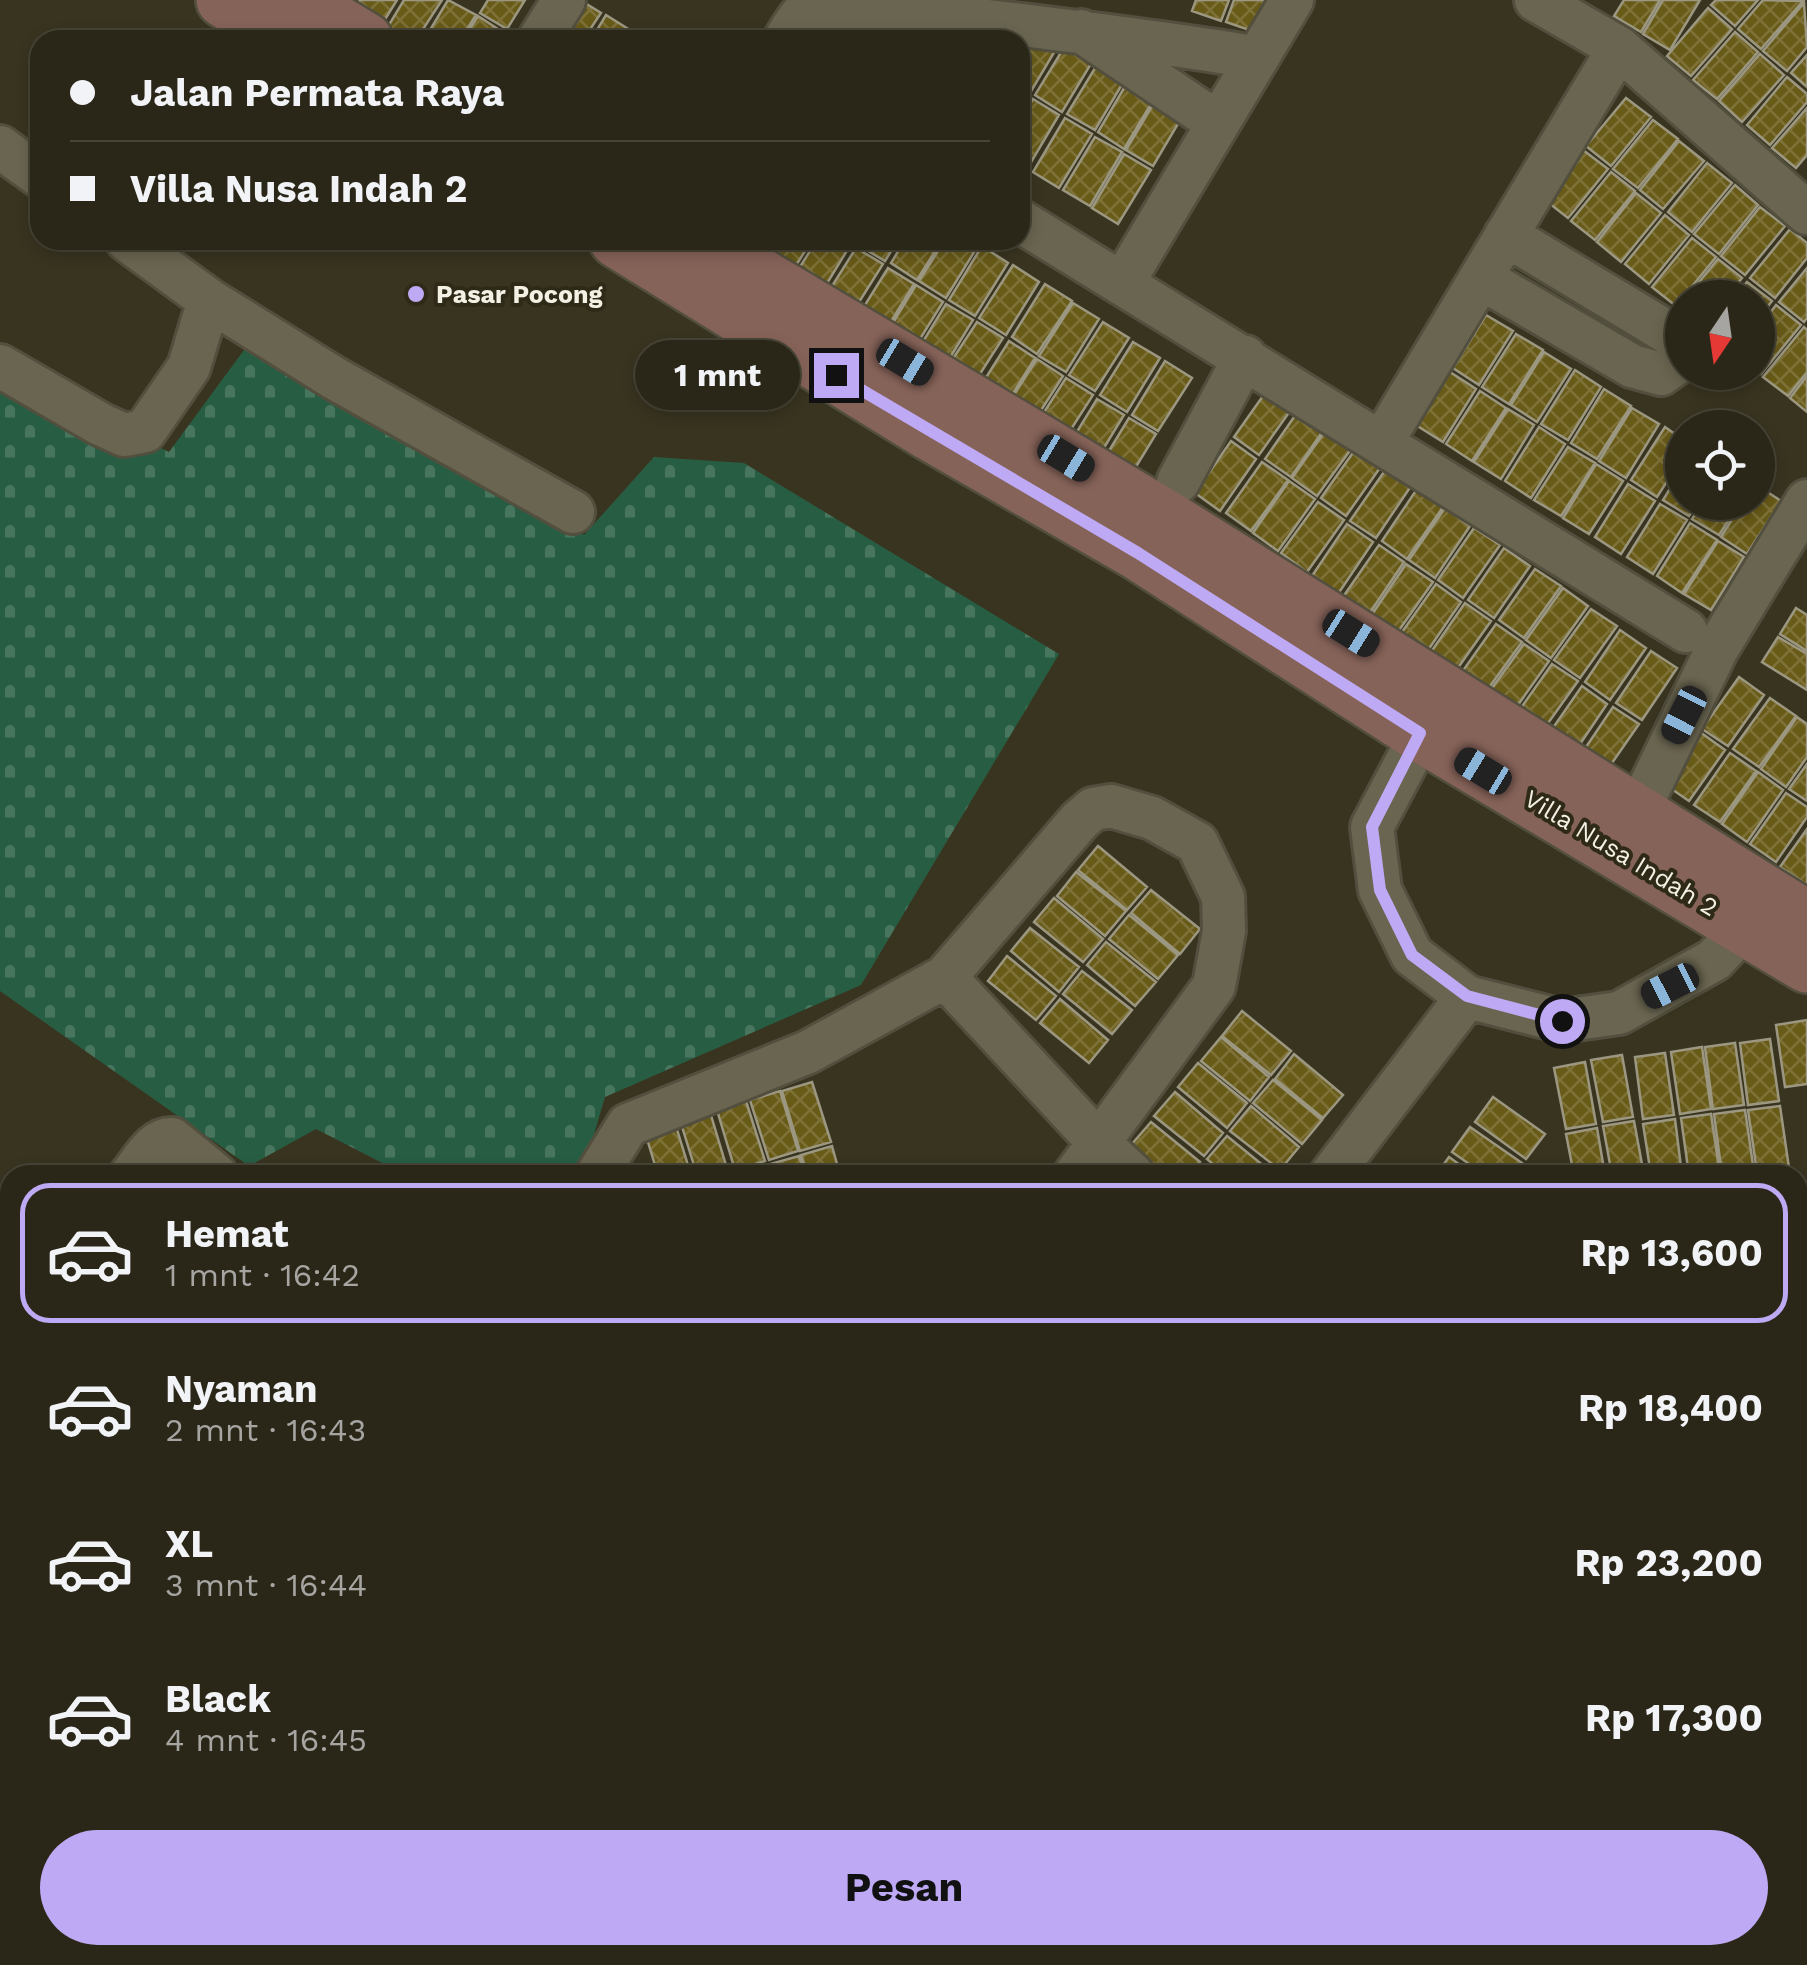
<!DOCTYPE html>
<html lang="id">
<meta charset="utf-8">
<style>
body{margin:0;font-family:"Work Sans",sans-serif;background:#332f21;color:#f1f3f6;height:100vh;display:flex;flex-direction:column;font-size:38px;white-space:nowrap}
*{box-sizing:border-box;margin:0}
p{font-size:32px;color:#a6a5a2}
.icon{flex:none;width:55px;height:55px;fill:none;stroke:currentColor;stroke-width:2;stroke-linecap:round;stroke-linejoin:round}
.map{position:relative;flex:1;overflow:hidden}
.sheet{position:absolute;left:0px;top:1165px;width:1808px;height:800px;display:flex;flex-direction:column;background:#2b2718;border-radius:30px 30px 0 0;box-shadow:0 5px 15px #0003,0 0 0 2px #474437}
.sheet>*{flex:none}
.banner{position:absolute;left:30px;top:30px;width:1000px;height:220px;border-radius:30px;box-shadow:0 5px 15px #0003,0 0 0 2px #474437;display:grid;align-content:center;height:220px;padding:0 40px;background:#2b2718}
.needle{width:65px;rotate:193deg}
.tools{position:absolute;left:1665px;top:280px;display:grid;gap:20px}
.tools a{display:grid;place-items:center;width:110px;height:110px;border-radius:50%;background:#2b2718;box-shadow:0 5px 15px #0003,0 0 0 2px #474437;font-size:50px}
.end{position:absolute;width:45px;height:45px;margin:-22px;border:12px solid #bea9f4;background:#111;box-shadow:0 0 0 5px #111}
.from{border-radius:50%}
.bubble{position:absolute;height:70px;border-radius:35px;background:#2b2718;box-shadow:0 5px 15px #0003,0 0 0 2px #474437;font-size:32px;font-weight:700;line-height:70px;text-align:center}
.car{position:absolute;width:30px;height:60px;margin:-30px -15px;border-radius:12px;box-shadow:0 0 8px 2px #0007;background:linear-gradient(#222 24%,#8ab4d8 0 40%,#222 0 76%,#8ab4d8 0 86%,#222 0)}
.banner b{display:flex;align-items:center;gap:35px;height:95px;font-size:38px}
.banner b+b{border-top:2px solid #474437}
.banner i{width:25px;height:25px;background:#f1f3f6}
ul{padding:18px 0 0;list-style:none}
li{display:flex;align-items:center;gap:30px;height:140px;margin:0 20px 15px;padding:0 20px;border:5px solid transparent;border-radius:30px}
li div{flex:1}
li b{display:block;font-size:38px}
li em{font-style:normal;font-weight:700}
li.on{border-color:#bea9f4}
li>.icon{width:90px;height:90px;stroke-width:1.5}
.button{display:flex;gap:20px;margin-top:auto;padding:20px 40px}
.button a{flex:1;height:115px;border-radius:60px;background:#bea9f4;color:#111;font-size:40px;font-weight:700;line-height:115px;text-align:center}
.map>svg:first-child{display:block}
.cemetery{fill:url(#cemetery-stones)}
.building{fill:url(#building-cross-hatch);stroke:#9c9780;stroke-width:2.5}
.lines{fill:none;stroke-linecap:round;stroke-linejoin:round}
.minor-casing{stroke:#534f3e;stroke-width:48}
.tertiary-casing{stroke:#534f3e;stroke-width:58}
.secondary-casing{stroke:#534f3e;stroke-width:60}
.minor{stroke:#6a6550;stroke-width:42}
.tertiary{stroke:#6a6550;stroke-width:52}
.secondary{stroke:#866359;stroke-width:55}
.route{stroke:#bea9f4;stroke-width:12}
.poi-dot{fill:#bea9f4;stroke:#2f2a17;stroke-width:4}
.labels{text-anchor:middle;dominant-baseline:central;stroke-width:8;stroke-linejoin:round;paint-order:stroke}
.poi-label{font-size:25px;font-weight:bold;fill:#f3f0e4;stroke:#2f2a17;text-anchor:start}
.street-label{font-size:25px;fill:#f3f0e4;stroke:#2f2a17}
</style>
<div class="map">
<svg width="1807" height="1965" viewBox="0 0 1807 1965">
<defs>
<pattern id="cemetery-stones" width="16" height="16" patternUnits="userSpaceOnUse" patternTransform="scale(2.5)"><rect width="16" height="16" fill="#275e43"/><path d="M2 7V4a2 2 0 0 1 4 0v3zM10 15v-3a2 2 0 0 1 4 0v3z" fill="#47755e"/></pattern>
<pattern id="building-cross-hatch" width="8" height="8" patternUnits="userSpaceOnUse" patternTransform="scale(2.5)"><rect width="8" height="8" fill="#685a17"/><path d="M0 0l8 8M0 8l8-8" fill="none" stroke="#7e7239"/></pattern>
</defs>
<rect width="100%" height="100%" fill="#393420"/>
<path class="cemetery" d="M258 331 584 535 654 457 744 463 1059 654 861 985 605 1097 582 1175H406L316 1129 249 1166 0 991V370L169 452Z"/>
<path class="building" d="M360 0H397L379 29 353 12Z
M404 0H442L416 40H395L384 33Z
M448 0 476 15 460 40H424Z
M488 0H525L507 29 480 13Z
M580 0 601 13 583 40H546Z
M1196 0H1229L1221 21 1192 11Z
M1234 0H1267L1255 32 1226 22Z
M1624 0H1660L1641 32 1614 16Z
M1663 0H1700L1670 50 1643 34Z
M1716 0H1758L1735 26 1711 5Z
M1763 0 1803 1 1761 49 1738 29Z
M1804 3 1807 47 1787 71 1763 51Z
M1708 8 1732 29 1691 76 1667 56Z
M606 15 633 32 628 40H591Z
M478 16 504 33 500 40H463Z
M1035 23 1062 39 1030 93 1020 87V48Z
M1735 32 1758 52 1717 99 1693 80Z
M1068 41 1095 57 1062 112 1035 95Z
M1760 54 1784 75 1742 122 1719 101Z
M1807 55V87L1791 73Z
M1100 60 1127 76 1095 130 1067 114Z
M1787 77 1807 94V102L1770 145 1747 125Z
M1130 78 1157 94 1124 149 1098 132Z
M1158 96 1185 112 1153 166 1126 150Z
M1626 98 1651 117 1611 166 1586 146Z
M1033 99 1059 115 1027 169 1020 165V120Z
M1807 108V155L1796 168 1772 148Z
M1065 118 1092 134 1059 188 1033 172Z
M1653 120 1678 139 1638 188 1613 169Z
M1095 137 1122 152 1090 206 1063 190Z
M1679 141 1704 161 1663 209 1640 190Z
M1583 150 1608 169 1568 218 1544 199Z
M1124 154 1151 170 1118 224 1092 208Z
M1707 163 1732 183 1692 232 1668 212Z
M1611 172 1635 191 1595 240 1571 221Z
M1735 185 1758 205 1719 254 1694 234Z
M1636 193 1661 213 1621 262 1597 242Z
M1760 207 1785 226 1745 275 1721 256Z
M1665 215 1689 235 1649 284 1625 264Z
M1790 229 1807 243V258L1775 298 1750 278Z
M1692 238 1716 257 1676 306 1652 287Z
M775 240H812L788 278 762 262Z
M817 240H844L851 244 818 298 791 281Z
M861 240H898L885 261 858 245Z
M905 240H942L917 280 891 263Z
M945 240H972L979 244 946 298 919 281Z
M982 246 1008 263 975 316 949 300Z
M856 248 883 264 849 318 822 302Z
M1718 259 1742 278 1726 298H1686Z
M1013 265 1039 282 1006 335 979 318Z
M888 268 914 284 881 338 855 321Z
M1807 268V318L1804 322 1779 302Z
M1747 282 1772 301 1758 319V298H1734Z
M1045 284 1072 301 1037 354 1012 337Z
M916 285 943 302 910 355 883 339Z
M1073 303 1099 319 1066 372 1039 356Z
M946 304 973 320 940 374 913 358Z
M1776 305 1801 325 1761 374 1758 371V329Z
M1486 315 1513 331 1479 385 1453 368Z
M977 322 1003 338 969 391 943 374Z
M1103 322 1129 338 1095 391 1069 375Z
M1804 327 1807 330V372L1788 396 1763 377Z
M1516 334 1543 350 1509 404 1482 387Z
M1009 341 1035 358 1002 411 975 395Z
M1133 342 1160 358 1127 412 1100 395Z
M1544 352 1571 369 1537 422 1511 405Z
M1037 359 1063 376 1029 429 1003 412Z
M1165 361 1192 378 1158 431 1132 415Z
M1575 370 1601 387 1568 440 1541 424Z
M1450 372 1476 389 1443 442 1416 425Z
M1807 376V412L1790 398Z
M1066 378 1093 395 1059 448 1032 431Z
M1270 386 1295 404 1259 455 1234 437Z
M1604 389 1631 406 1597 459 1571 443Z
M1480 391 1506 408 1472 461 1446 444Z
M1097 399 1124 415 1091 469 1064 453Z
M1301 407 1327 425 1291 477 1265 459Z
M1632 408 1659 424 1626 478 1599 461Z
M1508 409 1534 425 1501 479 1474 462Z
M1129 418 1156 434 1123 488 1096 472Z
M1328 427 1354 445 1317 496 1292 478Z
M1539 427 1565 444 1531 498 1505 481Z
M1665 427 1682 439V458L1657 497 1631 480Z
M1231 441 1256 459 1220 511 1195 493Z
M1357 447 1382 465 1346 516 1321 498Z
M1568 447 1595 463 1561 516 1534 500Z
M1262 462 1288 480 1251 531 1226 513Z
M1596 464 1623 481 1589 534 1563 518Z
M1386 469 1411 486 1376 538 1350 521Z
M1682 469V502H1698L1689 516 1663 500Z
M1289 481 1315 499 1278 551 1253 533Z
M1628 484 1655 501 1621 554 1595 537Z
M1758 486 1781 501 1747 554 1721 537 1743 502H1758Z
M1417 489 1443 507 1407 559 1382 541Z
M1318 502 1344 520 1307 572 1281 553Z
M1703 502H1740L1719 535 1692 519Z
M1660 504 1687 520 1653 574 1627 557Z
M1445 508 1470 526 1435 578 1409 560Z
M1690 523 1717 540 1682 593 1657 576Z
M1347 524 1373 542 1338 594 1312 576Z
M1474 528 1500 545 1463 598 1438 580Z
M1718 541 1744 557 1711 610 1684 594Z
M1379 545 1404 562 1369 614 1343 597Z
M1504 548 1530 566 1494 618 1468 600Z
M1406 564 1433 582 1397 633 1371 616Z
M1535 569 1561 586 1524 638 1499 620Z
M1436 584 1461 602 1426 653 1400 635Z
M1563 588 1588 606 1551 658 1526 640Z
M1465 603 1491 621 1455 672 1429 655Z
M1796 608 1807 615V651L1780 634Z
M1591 609 1617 626 1580 678 1554 660Z
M1496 624 1522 642 1485 693 1460 675Z
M1620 630 1646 648 1610 700 1585 682Z
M1778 637 1807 654V690L1762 662Z
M1524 644 1549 661 1513 712 1487 695Z
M1651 651 1677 668 1642 720 1616 703Z
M1552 664 1578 681 1541 733 1516 715Z
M1739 677 1764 695 1728 746 1702 729Z
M1582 686 1607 704 1572 756 1546 738Z
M1770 698 1796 716 1759 767 1733 749Z
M1613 707 1639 724 1603 776 1578 759Z
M1797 717 1807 724V757L1786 787 1761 769Z
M1700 732 1725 750 1689 801 1663 783Z
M1730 753 1756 771 1720 822 1694 805Z
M1807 764V801L1789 789Z
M1758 772 1783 790 1747 842 1722 824Z
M1786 793 1807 807V817L1776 862 1750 844Z
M1807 829V885L1780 867Z
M1098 846 1147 887 1127 910 1078 870Z
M1076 872 1126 911 1105 936 1057 896Z
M1151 890 1200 929 1180 954 1131 913Z
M1054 898 1103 939 1083 962 1034 922Z
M1129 915 1178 955 1158 979 1109 939Z
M1030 928 1079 967 1059 992 1011 951Z
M1106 942 1156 982 1135 1006 1087 965Z
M1007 956 1056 996 1036 1020 988 981Z
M1082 971 1132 1010 1112 1034 1063 994Z
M1060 999 1108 1040 1089 1063 1040 1023Z
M1242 1011 1291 1051 1271 1075 1222 1036Z
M1807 1020V1084L1785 1087 1776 1025Z
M1221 1037 1269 1077 1250 1101 1201 1061Z
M1770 1039 1779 1101 1748 1105 1740 1043Z
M1735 1043 1744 1105 1713 1109 1705 1047Z
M1702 1047 1711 1109 1680 1114 1671 1052Z
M1665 1053 1674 1115 1643 1119 1635 1057Z
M1294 1054 1343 1095 1323 1118 1275 1079Z
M1622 1055 1633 1117 1603 1122 1591 1060Z
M1585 1062 1596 1124 1566 1129 1554 1068Z
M1198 1063 1247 1103 1227 1128 1178 1087Z
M1273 1080 1322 1120 1302 1144 1253 1103Z
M812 1082 831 1142 800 1151 782 1091Z
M780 1091 798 1151 769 1160 750 1100Z
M1175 1092 1223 1133 1204 1156 1154 1116Z
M1493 1097 1545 1134 1526 1159 1475 1122Z
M746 1101 765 1161 735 1170 717 1110Z
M1251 1106 1299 1147 1280 1170 1230 1131Z
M1780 1106 1789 1168 1757 1172 1748 1110Z
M1745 1110 1754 1172 1722 1175 1714 1114Z
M710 1112 728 1172 697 1175 680 1120Z
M1711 1114 1720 1175H1689L1681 1118Z
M1675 1119 1682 1175H1651L1643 1124Z
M1634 1121 1644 1175H1612L1603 1126Z
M1151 1122 1200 1162 1189 1175H1167L1131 1145Z
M675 1123 691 1175H658L645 1132Z
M1470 1127 1522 1163 1513 1175H1485L1452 1152Z
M1597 1128 1605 1175H1574L1566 1134Z
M1227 1136 1275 1175H1226L1207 1159Z
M832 1146 840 1175H808L801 1155Z
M799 1156 805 1175H773L770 1164Z
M1449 1157 1474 1175H1436Z
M10 1353V1386L0 1390V1356Z
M1807 1363V1411L1800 1418 1798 1416V1374Z
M10 1393V1426L0 1430V1396Z
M10 1428V1462L0 1465V1432Z
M10 1465V1499L5 1501 0 1487V1469Z
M10 1545V1578L0 1582V1549Z
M10 1581V1614L0 1619V1585Z
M10 1619V1652L0 1656V1623Z
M10 1656V1689L7 1690 0 1672V1660Z
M120 1955H153L156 1965H123Z
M155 1955H188L192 1965H159Z
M192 1955H225L229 1965H196Z
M231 1955H264L268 1965H235Z
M320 1955H337L341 1965H309L306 1960Z
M344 1955H377L381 1965H348Z
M380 1955H412L416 1965H383Z
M416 1955H450L454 1965H420Z
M457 1955H490L493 1963 460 1965Z
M747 1955H768L771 1965H738L736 1959Z
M774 1955H807L811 1965H778Z"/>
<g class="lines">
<g class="minor-casing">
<path id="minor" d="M1536 0 1619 48 1807 213
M1081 31 1218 123
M539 40 564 0
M785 40C790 31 799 15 808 9 853 0 1189 45 1257 58
M0 147 40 176
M1020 221 1686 631
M1481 278 1632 366 1661 374 1678 362 1680 348 1672 335 1506 235
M1122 284 1292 0
M209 300 334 378 573 512
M0 366 100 424 124 435 145 431 189 367 209 300 127 240
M1382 442 1619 48
M1178 482 1245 357
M1435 708 1372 827 1380 890 1412 955 1467 997 1562 1021 1619 1013 1714 960 1745 927
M1619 834 1637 813 1717 649 1807 501
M945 977 1100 1144 1133 1175
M131 1175C142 1162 154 1138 172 1139L216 1175
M597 1175 628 1125 808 1052 945 977 1080 820 1093 809 1111 806 1152 818 1197 843 1223 897 1224 931 1214 986 1075 1175
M1331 1175 1467 997
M1798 1241 1807 1249
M0 1318 10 1314
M1798 1474 1807 1482
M1798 1655 1807 1644
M1798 1926 1807 1917
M67 1955 71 1965
M860 1955 863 1965
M1469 1955 1484 1965
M1754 1955 1769 1965
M584 1965 611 1955
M1384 1965 1397 1955"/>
</g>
<g class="tertiary-casing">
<path id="tertiary" d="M0 1774 10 1800
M0 1949 10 1946"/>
</g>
<g class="secondary-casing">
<path id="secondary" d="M224 0 290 40
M299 0 365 40
M617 240 930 433 1139 553 1419 733 1807 965
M700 240 1163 516 1807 919"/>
</g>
<use href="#minor" class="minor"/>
<use href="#tertiary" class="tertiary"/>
<use href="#secondary" class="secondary"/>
</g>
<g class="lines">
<path class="route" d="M836 375 1138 553 1420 733 1372 827 1380 890 1412 955 1467 996 1562 1021"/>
</g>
<circle class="poi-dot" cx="416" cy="294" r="10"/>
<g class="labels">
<g class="poi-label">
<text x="436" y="294">Pasar Pocong</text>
</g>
<g class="street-label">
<text transform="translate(1621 853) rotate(31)">Villa Nusa Indah 2</text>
</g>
</g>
</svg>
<div class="tools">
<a><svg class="needle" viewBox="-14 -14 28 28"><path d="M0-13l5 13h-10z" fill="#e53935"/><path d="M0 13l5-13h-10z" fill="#a6a5a2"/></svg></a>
<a><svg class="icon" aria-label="locate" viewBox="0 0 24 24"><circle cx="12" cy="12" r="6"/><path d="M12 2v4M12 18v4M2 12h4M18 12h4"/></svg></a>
</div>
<i class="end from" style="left:1562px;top:1021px"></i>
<i class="end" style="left:836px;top:375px"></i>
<div class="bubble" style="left:635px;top:340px;width:165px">1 mnt</div>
<i class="car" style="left:905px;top:362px;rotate:121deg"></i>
<i class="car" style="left:1066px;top:458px;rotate:121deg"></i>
<i class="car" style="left:1351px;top:633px;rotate:122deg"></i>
<i class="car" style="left:1684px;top:715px;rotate:207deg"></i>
<i class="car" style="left:1483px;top:771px;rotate:301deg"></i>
<i class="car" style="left:1670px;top:986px;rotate:243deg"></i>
<div class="banner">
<b><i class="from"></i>Jalan Permata Raya</b>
<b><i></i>Villa Nusa Indah 2</b>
</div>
<section class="sheet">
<ul>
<li class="on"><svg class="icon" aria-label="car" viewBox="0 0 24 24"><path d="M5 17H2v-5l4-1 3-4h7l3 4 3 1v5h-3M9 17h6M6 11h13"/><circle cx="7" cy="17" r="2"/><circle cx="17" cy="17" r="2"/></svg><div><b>Hemat</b><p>1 mnt · 16:42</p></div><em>Rp 13,600</em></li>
<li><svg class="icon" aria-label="car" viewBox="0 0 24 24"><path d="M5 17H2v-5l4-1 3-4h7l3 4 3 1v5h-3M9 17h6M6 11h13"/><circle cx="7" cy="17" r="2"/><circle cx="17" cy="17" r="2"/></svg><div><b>Nyaman</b><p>2 mnt · 16:43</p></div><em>Rp 18,400</em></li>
<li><svg class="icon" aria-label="car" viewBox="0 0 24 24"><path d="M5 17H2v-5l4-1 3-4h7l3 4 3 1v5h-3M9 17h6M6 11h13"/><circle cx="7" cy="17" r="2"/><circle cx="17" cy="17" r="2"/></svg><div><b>XL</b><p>3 mnt · 16:44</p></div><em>Rp 23,200</em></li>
<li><svg class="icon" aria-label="car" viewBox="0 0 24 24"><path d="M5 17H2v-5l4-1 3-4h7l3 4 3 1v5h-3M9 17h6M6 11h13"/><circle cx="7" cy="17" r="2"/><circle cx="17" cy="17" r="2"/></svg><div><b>Black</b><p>4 mnt · 16:45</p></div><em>Rp 17,300</em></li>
</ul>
<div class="button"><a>Pesan</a></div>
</section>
</div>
